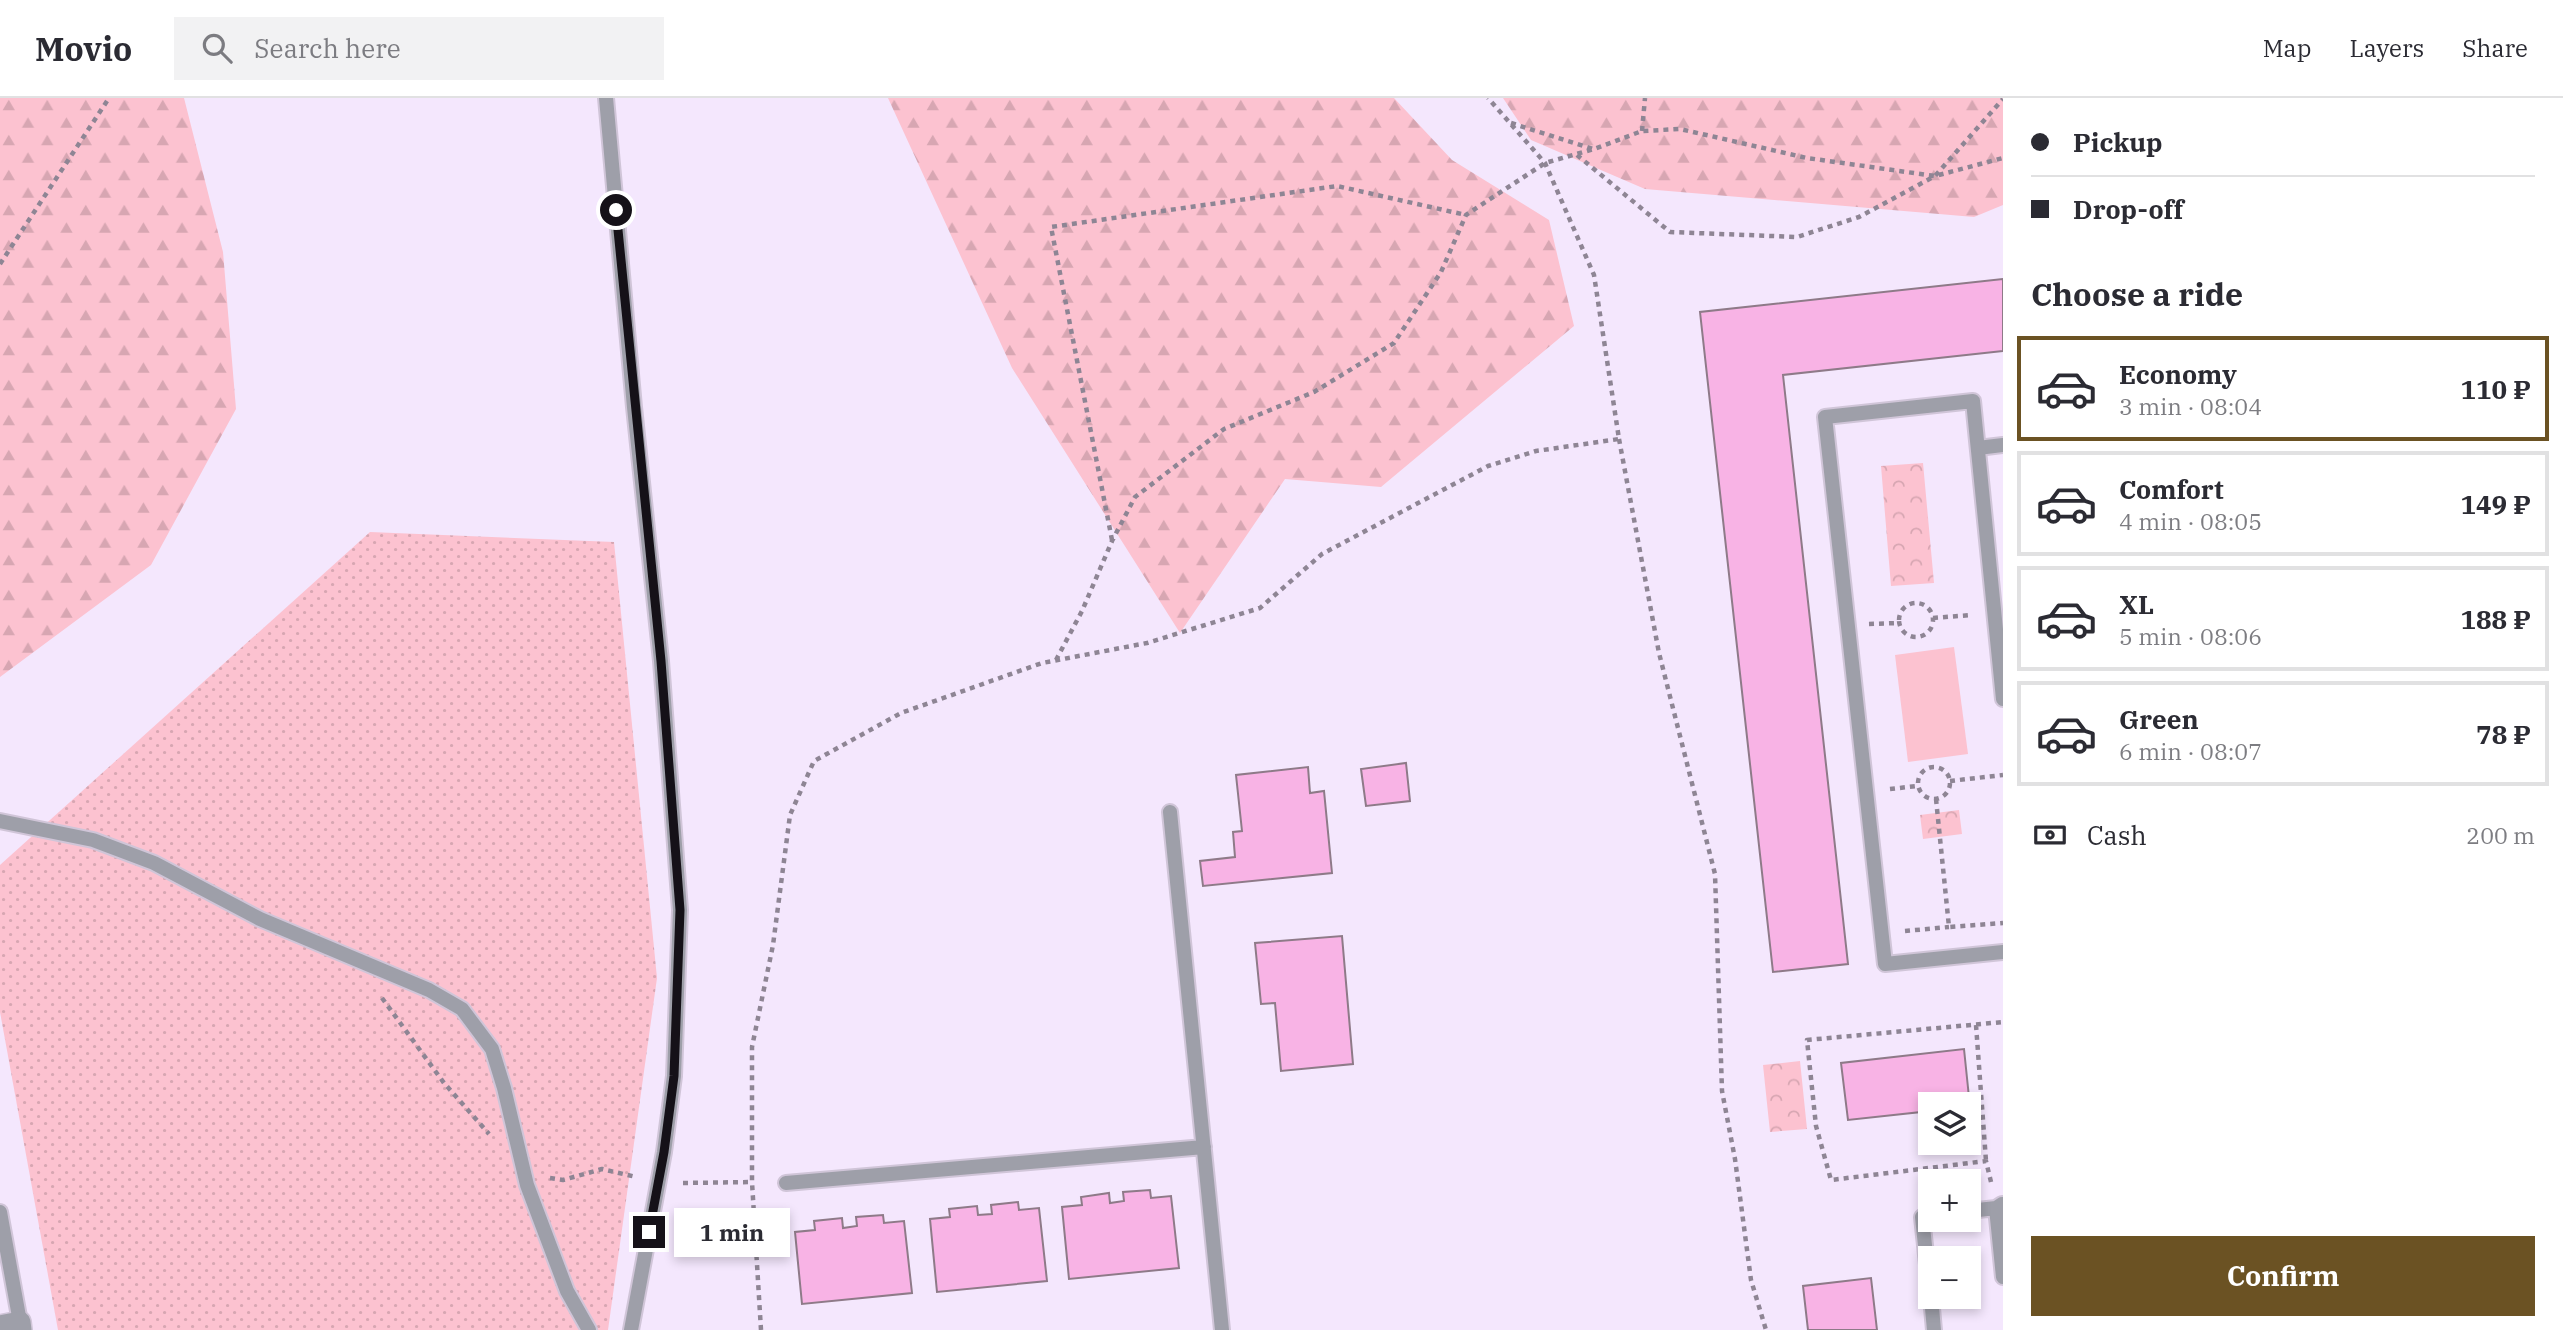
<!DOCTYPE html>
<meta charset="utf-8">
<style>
body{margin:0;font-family:"IBM Plex Serif",serif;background:#f2f2f3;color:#2b2b33;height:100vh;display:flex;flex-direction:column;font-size:26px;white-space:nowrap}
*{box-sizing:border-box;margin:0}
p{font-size:23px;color:#7c7c81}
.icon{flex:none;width:38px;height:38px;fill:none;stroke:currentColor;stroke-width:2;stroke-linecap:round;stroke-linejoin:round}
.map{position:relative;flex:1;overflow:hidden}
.sheet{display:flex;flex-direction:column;background:#fff;width:560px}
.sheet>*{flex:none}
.guide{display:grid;align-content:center;height:154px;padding:0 28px;background:#fff}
.buttons{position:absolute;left:1918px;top:994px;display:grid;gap:14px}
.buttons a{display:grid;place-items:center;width:63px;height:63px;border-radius:0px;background:#fff;box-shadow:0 4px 10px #0003;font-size:35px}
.end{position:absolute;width:32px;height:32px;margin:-16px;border:9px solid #151118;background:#fff;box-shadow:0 0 0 4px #fff}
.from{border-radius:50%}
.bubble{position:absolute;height:49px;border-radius:0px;background:#fff;box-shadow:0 4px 10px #0003;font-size:23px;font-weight:700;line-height:49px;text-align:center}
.guide b{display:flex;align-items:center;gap:24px;height:66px;font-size:26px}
.guide b+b{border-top:2px solid #e1e1e2}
.guide i{width:18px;height:18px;background:#2b2b33}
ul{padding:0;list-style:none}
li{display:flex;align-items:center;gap:21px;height:105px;margin:0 14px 10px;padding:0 14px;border:4px solid #e1e1e2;border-radius:0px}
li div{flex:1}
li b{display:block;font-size:26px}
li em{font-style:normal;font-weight:700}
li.current{border-color:#6b5223}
li>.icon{width:63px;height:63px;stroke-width:1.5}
h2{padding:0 28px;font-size:32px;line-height:84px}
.pay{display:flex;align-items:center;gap:18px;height:77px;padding:0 28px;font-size:26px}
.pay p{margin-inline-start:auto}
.cta{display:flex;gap:14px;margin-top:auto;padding:14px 28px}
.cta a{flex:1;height:80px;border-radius:0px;background:#6b5223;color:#fff;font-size:28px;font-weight:700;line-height:80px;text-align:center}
header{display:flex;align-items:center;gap:42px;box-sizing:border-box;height:98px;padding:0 35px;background:#fff;border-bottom:2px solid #e1e1e2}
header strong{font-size:33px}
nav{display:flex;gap:38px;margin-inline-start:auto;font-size:24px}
.search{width:490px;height:63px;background:#f2f2f3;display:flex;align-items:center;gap:18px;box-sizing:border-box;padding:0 24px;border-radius:0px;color:#7c7c81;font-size:26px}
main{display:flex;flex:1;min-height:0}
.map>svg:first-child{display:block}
.grass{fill:url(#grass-dots)}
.forest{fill:url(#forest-firs)}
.park{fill:url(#park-crowns)}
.pitch{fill:#fcc2d0}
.building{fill:#f8b3e5;stroke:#8e7a88;stroke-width:2}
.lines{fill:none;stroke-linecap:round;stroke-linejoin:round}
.lane-casing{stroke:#d0c5d8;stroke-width:18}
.street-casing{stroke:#d0c5d8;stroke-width:24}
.path{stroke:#8e8594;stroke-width:4.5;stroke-dasharray:5 5;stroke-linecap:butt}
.lane{stroke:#9e9fa9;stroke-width:14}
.street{stroke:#9e9fa9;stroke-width:21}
.route{stroke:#151118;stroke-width:9}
</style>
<header>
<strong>Movio</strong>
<div class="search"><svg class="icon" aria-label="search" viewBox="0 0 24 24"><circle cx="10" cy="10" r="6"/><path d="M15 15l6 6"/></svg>Search here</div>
<nav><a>Map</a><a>Layers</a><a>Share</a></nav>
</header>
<main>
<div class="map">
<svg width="2003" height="1232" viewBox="0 0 2003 1232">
<defs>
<pattern id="grass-dots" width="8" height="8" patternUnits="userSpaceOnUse" patternTransform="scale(1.75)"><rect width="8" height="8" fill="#fcc2d0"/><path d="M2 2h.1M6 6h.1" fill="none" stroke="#d7a6b2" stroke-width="1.8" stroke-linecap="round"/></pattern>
<pattern id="forest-firs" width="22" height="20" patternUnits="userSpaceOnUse" patternTransform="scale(1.75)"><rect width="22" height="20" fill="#fcc2d0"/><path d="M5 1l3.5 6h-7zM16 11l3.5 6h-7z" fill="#d7a6b2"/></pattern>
<pattern id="park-crowns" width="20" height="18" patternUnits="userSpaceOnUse" patternTransform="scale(1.75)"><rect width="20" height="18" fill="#fcc2d0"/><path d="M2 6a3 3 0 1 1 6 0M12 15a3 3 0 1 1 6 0" fill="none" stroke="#d7a6b2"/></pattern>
</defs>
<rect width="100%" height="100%" fill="#f4e7fd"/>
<path class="grass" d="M370 434 614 444 657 880 608 1232H58L0 914V767Z"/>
<path class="forest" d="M0 0H184L223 154 236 311 151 467 0 579Z
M888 0H1394L1452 62 1549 122 1574 228 1381 389 1285 381 1180 535 1012 270Z
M1503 0H2003V107L1974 119 1645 91 1531 42Z"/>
<path class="park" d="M1923 365 1934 485 1891 488 1881 368Z
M1959 712 1962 736 1923 741 1920 717Z
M1800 963 1807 1031 1770 1034 1763 967Z"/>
<path class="pitch" d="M1954 549 1968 656 1908 664 1895 557Z"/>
<path class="building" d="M2003 181V253L1783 277 1848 866 1773 874 1700 214Z
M1406 665 1410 703 1366 708 1361 671Z
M1308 669 1310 695 1324 693 1332 775 1203 788 1200 763 1235 759 1233 734 1242 733 1236 677Z
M1342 838 1353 966 1281 973 1275 905 1261 906 1255 845Z
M1964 951 1970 1009 1969 1006H1930V1013L1848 1022 1841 965Z
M1150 1092 1151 1100 1171 1098 1179 1170 1069 1181 1062 1109 1082 1107 1081 1099 1109 1095 1110 1105 1124 1103 1123 1094Z
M1018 1104 1019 1112 1039 1110 1047 1183 937 1194 930 1121 950 1119 949 1111 977 1108 978 1117 992 1116 991 1107Z
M883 1117 884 1125 904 1123 912 1195 802 1206 795 1134 815 1132 814 1123 842 1120 843 1130 857 1128 856 1119Z
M1871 1180 1877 1232H1808L1803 1188Z"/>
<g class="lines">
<g class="lane-casing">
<path id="lane" d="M606 0 634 309 661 563 680 812 674 978 664 1054 631 1232
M1978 350 2003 347
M2003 601 1973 303 1825 319 1885 866 2003 854
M1170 714 1222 1232
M0 723 93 742 154 765 260 821 429 892 462 911 492 951 504 990 527 1087 567 1193 589 1232
M786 1085 1204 1049
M1996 1110 2003 1179
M1969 1113 1996 1110 2002 1106
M0 1114 20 1224
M1930 1118 1922 1119 1930 1195
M1931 1199 1934 1232"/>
</g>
<g class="street-casing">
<path id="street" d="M0 1228 20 1224 21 1232"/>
</g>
<path class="path" d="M1511 25 1593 51
M1642 33 1645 0
M1577 57 1670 134 1797 139 1859 119 1935 78 2003 1
M0 166 109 0
M1619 341 1659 555 1715 776 1722 993 1735 1061 1751 1182 1766 1232
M1112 442 1051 129 1337 88 1466 117
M1899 522a17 17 0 1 1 34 0a17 17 0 1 1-34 0Z
M1933 520 1971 517
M1869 526 1899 525
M1056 562 1082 513 1112 443 1135 399 1224 331 1314 294 1394 245 1441 174 1466 117 1545 65 1594 51 1642 33 1680 31 1807 60 1935 78 2003 60
M1918 685a16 16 0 1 1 32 0a16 16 0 1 1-32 0Z
M1950 683 2003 677
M1890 691 1917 688
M1936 701 1949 829 2003 825
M1905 833 1949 829
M382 900 444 985 489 1036
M1976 927 1986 1063
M550 1080 563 1082 602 1071 636 1079
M1991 1084 1986 1063 1831 1082 1816 1028 1807 942 2003 924
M683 1085 752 1084
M761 1232 752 1084V949L773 847 790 717 814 663 901 615 1042 565 1147 545 1260 510 1322 456 1488 368 1536 353 1619 341 1594 177 1545 65 1488 0"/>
<use href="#lane" class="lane"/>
<use href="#street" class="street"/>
</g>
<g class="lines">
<path class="route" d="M616 112 661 563 680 812 674 978 664 1054 649 1134"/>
</g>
</svg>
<div class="buttons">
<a><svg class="icon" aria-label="layers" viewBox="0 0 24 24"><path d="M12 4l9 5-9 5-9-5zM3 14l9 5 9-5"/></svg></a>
<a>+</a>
<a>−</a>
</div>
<i class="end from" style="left:616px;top:112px"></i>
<i class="end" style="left:649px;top:1134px"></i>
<div class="bubble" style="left:674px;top:1110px;width:116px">1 min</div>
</div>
<section class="sheet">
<div class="guide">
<b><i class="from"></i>Pickup</b>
<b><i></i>Drop-off</b>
</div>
<h2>Choose a ride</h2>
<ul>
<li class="current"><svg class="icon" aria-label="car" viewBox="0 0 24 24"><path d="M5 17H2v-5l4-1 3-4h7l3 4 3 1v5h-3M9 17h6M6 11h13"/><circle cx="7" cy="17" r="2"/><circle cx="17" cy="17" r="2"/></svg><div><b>Economy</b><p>3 min · 08:04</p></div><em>110 ₽</em></li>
<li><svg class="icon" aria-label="car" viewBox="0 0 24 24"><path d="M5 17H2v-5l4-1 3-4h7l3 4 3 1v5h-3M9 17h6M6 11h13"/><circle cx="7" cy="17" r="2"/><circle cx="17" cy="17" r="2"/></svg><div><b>Comfort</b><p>4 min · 08:05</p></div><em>149 ₽</em></li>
<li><svg class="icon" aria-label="car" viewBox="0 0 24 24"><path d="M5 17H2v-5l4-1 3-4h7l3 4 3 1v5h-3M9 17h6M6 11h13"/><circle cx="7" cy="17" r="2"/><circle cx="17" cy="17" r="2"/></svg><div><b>XL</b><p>5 min · 08:06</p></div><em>188 ₽</em></li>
<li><svg class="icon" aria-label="car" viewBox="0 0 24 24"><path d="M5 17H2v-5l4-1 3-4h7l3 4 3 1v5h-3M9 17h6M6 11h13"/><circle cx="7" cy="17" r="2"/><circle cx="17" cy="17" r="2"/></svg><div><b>Green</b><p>6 min · 08:07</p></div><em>78 ₽</em></li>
</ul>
<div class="pay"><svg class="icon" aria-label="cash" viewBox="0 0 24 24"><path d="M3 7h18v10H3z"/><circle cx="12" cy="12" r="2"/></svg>Cash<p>200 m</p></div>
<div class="cta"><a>Confirm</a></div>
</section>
</main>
